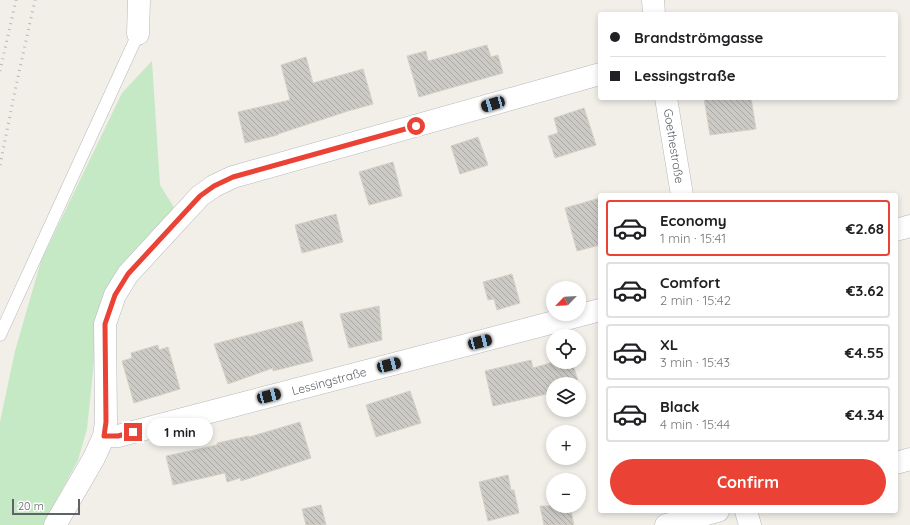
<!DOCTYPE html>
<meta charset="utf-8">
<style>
body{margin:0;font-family:Quicksand,sans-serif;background:#f6f6f6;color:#202124;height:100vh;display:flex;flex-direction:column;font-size:15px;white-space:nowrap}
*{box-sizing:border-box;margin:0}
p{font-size:13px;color:#757577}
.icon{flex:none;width:22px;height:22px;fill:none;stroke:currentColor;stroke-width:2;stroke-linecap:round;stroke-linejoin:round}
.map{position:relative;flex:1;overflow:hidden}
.sheet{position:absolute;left:598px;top:193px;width:300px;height:320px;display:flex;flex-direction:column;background:#fff;border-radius:4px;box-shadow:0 2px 6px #0003}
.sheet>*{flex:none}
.guide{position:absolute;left:598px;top:12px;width:300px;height:88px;border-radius:4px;box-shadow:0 2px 6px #0003;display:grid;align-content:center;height:88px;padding:0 12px;background:#fff}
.needle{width:26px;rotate:245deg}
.tools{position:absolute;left:546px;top:281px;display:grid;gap:8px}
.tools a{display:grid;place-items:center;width:40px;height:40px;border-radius:50%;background:#fff;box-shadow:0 2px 6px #0003;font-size:20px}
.scale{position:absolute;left:12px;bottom:10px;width:68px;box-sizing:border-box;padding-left:4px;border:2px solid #5f6368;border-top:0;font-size:11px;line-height:14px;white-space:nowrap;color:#5f6368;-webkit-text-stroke:3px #fff;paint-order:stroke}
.end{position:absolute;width:18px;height:18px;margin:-9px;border:5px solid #ea4335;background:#fff;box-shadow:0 0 0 2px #fff}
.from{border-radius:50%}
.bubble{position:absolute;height:28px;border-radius:14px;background:#fff;box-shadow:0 2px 6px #0003;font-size:13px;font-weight:800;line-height:28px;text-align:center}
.car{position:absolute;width:12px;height:24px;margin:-12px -6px;border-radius:5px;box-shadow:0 0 3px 1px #0007;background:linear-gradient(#222 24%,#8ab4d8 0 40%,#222 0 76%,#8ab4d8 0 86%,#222 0)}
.guide b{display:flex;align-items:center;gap:14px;height:38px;font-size:15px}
.guide b+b{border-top:1px solid #e0e0e0}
.guide i{width:10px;height:10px;background:#202124}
ul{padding:7px 0 0;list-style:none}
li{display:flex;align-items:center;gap:12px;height:56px;margin:0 8px 6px;padding:0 4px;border:2px solid #e0e0e0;border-radius:4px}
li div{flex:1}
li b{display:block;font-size:15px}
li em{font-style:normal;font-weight:800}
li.current{border-color:#ea4335}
li>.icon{width:36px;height:36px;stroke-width:1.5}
.primary-button{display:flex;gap:8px;margin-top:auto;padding:8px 12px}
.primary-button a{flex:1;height:46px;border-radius:24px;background:#ea4335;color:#fff;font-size:16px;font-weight:800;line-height:46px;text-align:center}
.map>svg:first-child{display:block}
.grass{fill:#c5e8c5}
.building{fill:url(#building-back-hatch);stroke:#d6d1c6}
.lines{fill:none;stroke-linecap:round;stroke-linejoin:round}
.service-casing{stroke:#b5b8bc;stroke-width:13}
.minor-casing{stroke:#b5b8bc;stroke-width:23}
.service{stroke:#fff;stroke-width:12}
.minor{stroke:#fff;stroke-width:22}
.rail{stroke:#b6b7b8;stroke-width:3;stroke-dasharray:1 5;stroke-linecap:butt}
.route{stroke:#ea4335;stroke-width:5}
.labels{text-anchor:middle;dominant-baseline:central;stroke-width:3;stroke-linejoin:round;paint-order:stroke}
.street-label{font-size:12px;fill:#5f6368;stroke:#fff}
</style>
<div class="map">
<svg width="910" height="525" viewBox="0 0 910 525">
<defs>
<pattern id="building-back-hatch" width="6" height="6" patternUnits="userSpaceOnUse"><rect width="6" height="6" fill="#cccac5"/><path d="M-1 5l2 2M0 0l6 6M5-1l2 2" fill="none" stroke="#a9a8a4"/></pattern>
</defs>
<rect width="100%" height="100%" fill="#f1efe8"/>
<path class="grass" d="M152 61 160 185 175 209 99 313 87 429 78 460 43 525H0V422L15 351 41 261 122 93Z"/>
<path class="building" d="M487 45 491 57 498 55 503 73 419 97 407 56 426 51 428 61Z
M306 57 313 83 363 69 373 104 352 110H351L278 134V135L245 143 238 112 290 100 281 65Z
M704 98H751L756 129 710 135Z
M584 108 596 145 555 158 548 136 558 133 554 118Z
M478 137 488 165 460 174 451 146Z
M393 162 402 196 369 205 359 172Z
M600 198V245L577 251 565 208Z
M336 214 343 242 302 253 295 225Z
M512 274 520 303 497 310 494 299 488 300 483 282Z
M379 306 382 340 349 348 340 314Z
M302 321 313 361 273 371V368L228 384 214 344Z
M158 345 159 350 168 347 180 389 134 403 122 361 132 358 131 353Z
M531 360 533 368 553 362H572L579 384H553V401L551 393 493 406 485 371Z
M410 391 421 423 376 437 366 405Z
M300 422 311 458 241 481 240 478 227 482 225 473 173 485 166 456 217 445V443L249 436V437Z
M508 475 511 490H514L519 513 488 521 479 482Z
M321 505 326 525H306L302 509Z
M540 506H570L574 525H544Z"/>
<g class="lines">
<g class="service-casing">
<path id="service" d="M0 335 138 34"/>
</g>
<g class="minor-casing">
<path id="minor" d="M653 0 654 14
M138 34 139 0
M666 98 682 195
M896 230 910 226
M104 436H118L600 310
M896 463 910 459
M746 511 750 525
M55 525 94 458 104 436 106 422 105 324 115 295 128 274 200 196 214 186 233 177 600 74
M666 525 718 511"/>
</g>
<use href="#service" class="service"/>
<use href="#minor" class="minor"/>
<path class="rail" d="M0 71 16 0
M0 165 16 86 35 0"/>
</g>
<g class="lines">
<path class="route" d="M133 432 118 436H104L106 422 105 324 115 295 128 274 200 196 214 186 233 177 416 126"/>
</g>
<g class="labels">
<g class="street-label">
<text transform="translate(674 146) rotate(81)">Goethestraße</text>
<text transform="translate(329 381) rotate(-15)">Lessingstraße</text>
</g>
</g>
</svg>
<div class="tools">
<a><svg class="needle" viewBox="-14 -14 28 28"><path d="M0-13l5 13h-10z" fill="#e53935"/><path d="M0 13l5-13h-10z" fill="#757577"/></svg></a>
<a><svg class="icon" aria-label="locate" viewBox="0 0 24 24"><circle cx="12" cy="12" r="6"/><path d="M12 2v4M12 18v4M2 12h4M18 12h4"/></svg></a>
<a><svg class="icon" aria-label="layers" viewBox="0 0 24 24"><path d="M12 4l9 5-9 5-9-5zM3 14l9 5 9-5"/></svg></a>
<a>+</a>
<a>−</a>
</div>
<div class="scale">20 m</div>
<i class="end from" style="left:416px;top:126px"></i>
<i class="end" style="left:133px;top:432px"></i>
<div class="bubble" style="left:147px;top:418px;width:66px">1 min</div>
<i class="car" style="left:493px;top:104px;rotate:254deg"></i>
<i class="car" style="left:480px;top:342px;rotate:75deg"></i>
<i class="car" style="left:389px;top:365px;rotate:75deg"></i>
<i class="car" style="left:269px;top:396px;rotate:75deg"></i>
<div class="guide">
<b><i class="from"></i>Brandströmgasse</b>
<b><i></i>Lessingstraße</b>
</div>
<section class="sheet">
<ul>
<li class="current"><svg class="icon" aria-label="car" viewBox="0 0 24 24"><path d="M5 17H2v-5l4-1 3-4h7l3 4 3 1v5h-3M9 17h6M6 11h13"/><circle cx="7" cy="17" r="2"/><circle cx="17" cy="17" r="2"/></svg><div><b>Economy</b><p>1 min · 15:41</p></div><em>€2.68</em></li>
<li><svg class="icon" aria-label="car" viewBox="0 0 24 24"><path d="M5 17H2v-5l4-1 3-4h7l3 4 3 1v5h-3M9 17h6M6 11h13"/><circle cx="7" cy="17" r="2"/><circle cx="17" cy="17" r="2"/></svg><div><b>Comfort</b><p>2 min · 15:42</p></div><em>€3.62</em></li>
<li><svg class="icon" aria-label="car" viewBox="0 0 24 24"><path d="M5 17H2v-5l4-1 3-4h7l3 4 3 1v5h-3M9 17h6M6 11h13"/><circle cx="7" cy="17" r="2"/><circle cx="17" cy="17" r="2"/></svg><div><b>XL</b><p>3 min · 15:43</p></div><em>€4.55</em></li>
<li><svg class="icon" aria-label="car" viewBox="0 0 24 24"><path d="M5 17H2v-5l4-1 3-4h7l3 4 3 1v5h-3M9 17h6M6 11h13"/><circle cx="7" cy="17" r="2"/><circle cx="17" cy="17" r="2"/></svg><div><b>Black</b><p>4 min · 15:44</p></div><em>€4.34</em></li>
</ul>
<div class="primary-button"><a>Confirm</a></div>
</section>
</div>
